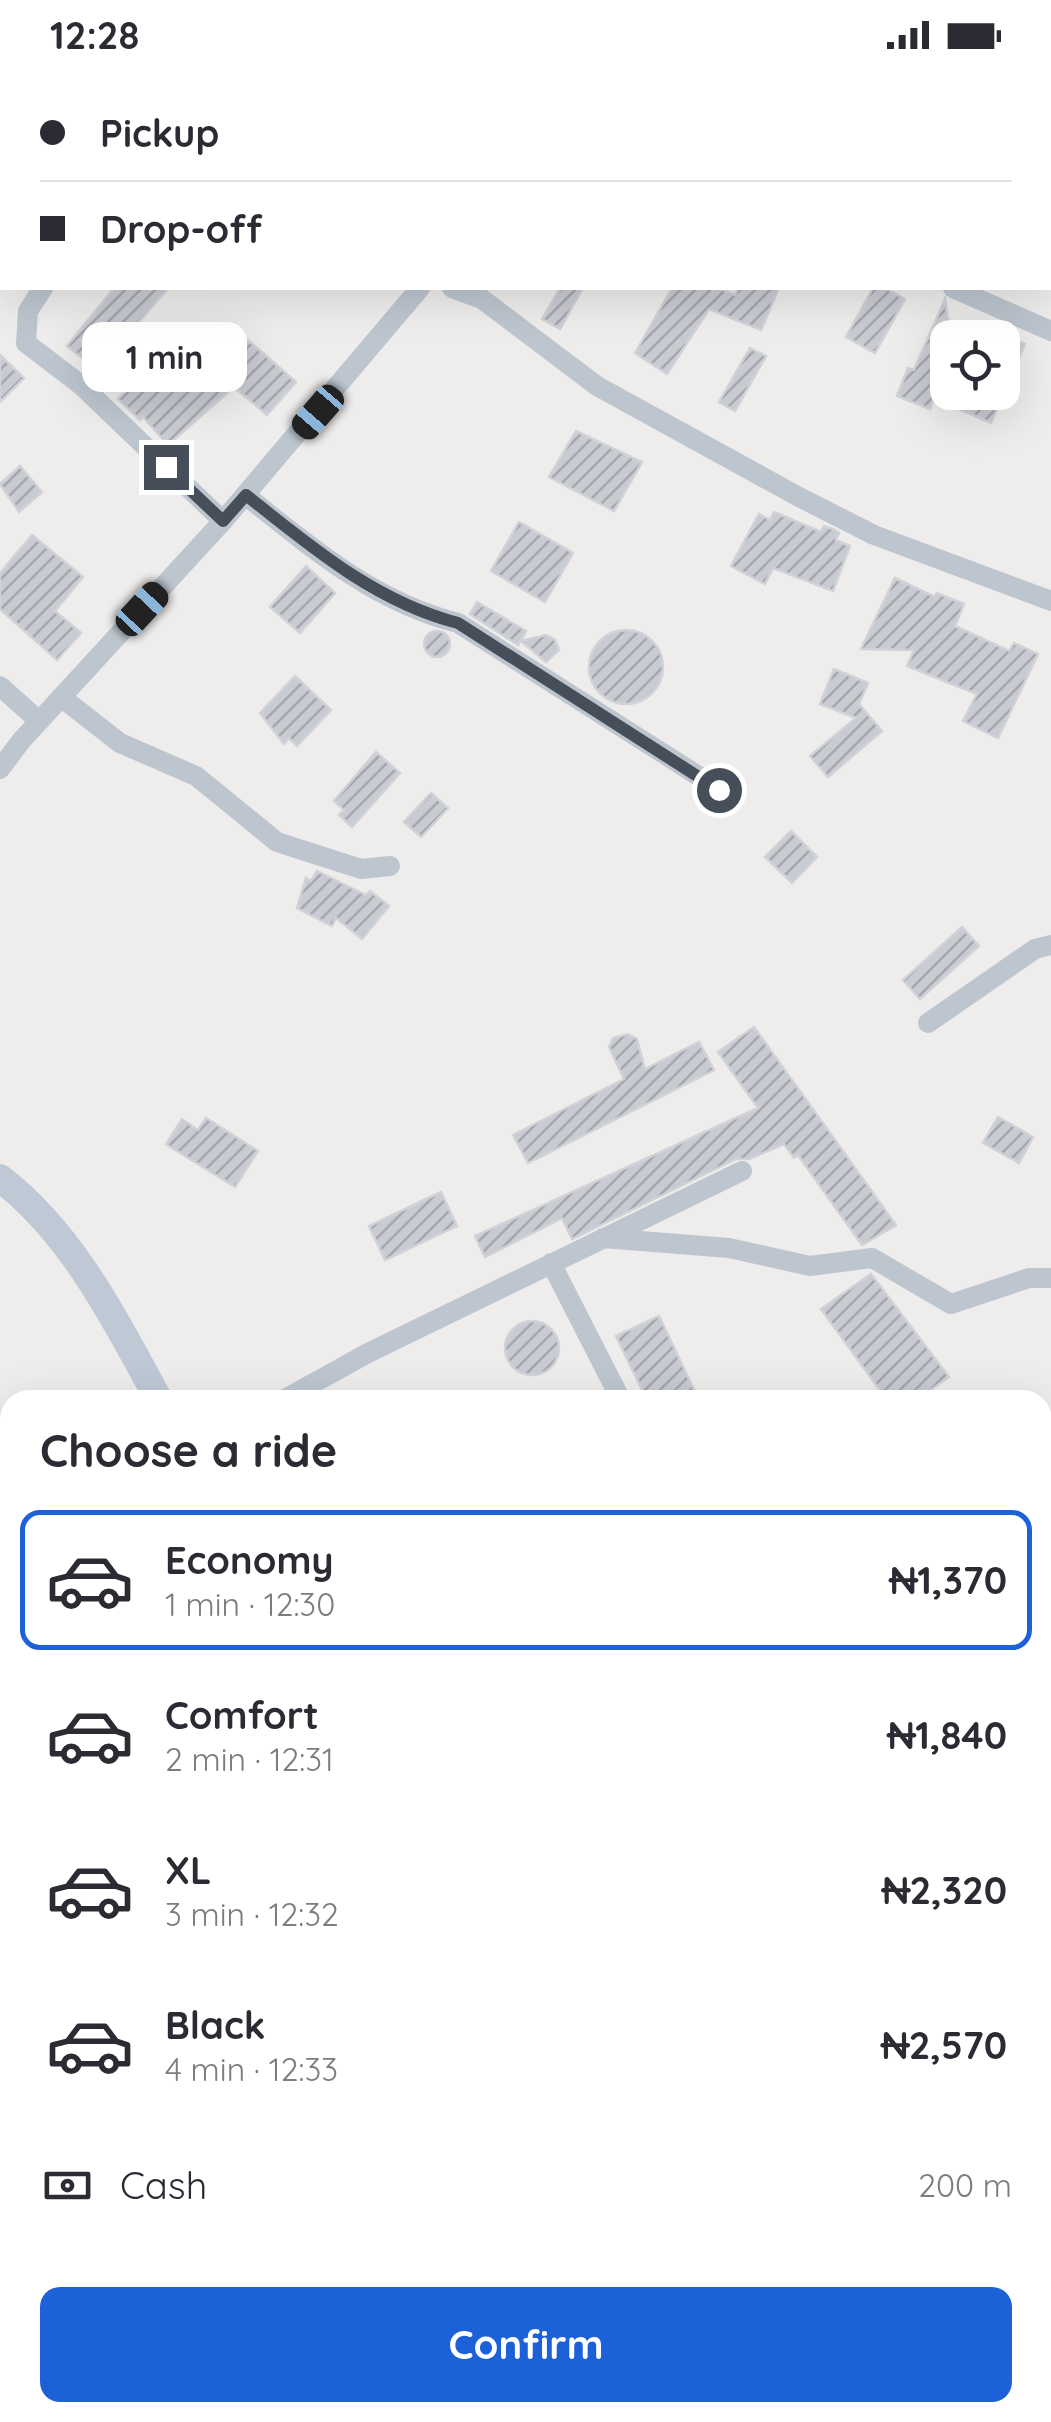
<!DOCTYPE html>
<meta charset="utf-8">
<style>
body{margin:0;font-family:Quicksand,sans-serif;background:#f2f2f3;color:#2b2b33;height:100vh;display:flex;flex-direction:column;font-size:38px;white-space:nowrap}
*{box-sizing:border-box;margin:0}
p{font-size:32px;color:#7c7c81}
.icon{flex:none;width:55px;height:55px;fill:none;stroke:currentColor;stroke-width:2;stroke-linecap:round;stroke-linejoin:round}
.map{position:relative;flex:1;overflow:hidden}
.panel{position:absolute;left:0px;top:1320px;width:1052px;height:1032px;display:flex;flex-direction:column;background:#fff;border-radius:30px 30px 0 0;box-shadow:0 10px 40px #0002}
.panel>*{flex:none}
.guide{position:absolute;left:0px;top:0px;width:1052px;height:220px;box-shadow:0 10px 40px #0002;display:grid;align-content:center;height:220px;padding:0 40px;background:#fff}
.controls{position:absolute;left:930px;top:250px;display:grid;gap:20px}
.controls a{display:grid;place-items:center;width:90px;height:90px;border-radius:20px;background:#fff;box-shadow:0 10px 40px #0002;font-size:50px}
.end{position:absolute;width:45px;height:45px;margin:-22px;border:12px solid #454e59;background:#fff;box-shadow:0 0 0 5px #fff}
.from{border-radius:50%}
.bubble{position:absolute;height:70px;border-radius:20px;background:#fff;box-shadow:0 10px 40px #0002;font-size:32px;font-weight:700;line-height:70px;text-align:center}
.car{position:absolute;width:30px;height:60px;margin:-30px -15px;border-radius:12px;box-shadow:0 0 8px 2px #0007;background:linear-gradient(#222 24%,#8ab4d8 0 40%,#222 0 76%,#8ab4d8 0 86%,#222 0)}
.guide b{display:flex;align-items:center;gap:35px;height:95px;font-size:38px}
.guide b+b{border-top:2px solid #e1e1e2}
.guide i{width:25px;height:25px;background:#2b2b33}
ul{padding:0;list-style:none}
li{display:flex;align-items:center;gap:30px;height:140px;margin:0 20px 15px;padding:0 20px;border:5px solid transparent;border-radius:20px}
li div{flex:1}
li b{display:block;font-size:38px}
li em{font-style:normal;font-weight:700}
li.selected{border-color:#1d61d9}
li>.icon{width:90px;height:90px;stroke-width:1.5}
h2{padding:0 40px;font-size:45px;line-height:120px}
.pay{display:flex;align-items:center;gap:25px;height:110px;padding:0 40px;font-size:38px}
.pay p{margin-inline-start:auto}
.primary-button{display:flex;gap:20px;margin-top:auto;padding:20px 40px}
.primary-button a{flex:1;height:115px;border-radius:20px;background:#1d61d9;color:#fff;font-size:40px;font-weight:700;line-height:115px;text-align:center}
.status{display:flex;justify-content:space-between;align-items:center;height:70px;padding:0 50px;background:#fff;direction:ltr}
.status svg{height:28px;fill:currentColor}
.map>svg:first-child{display:block}
.building{fill:url(#building-hatch);stroke:#d1d2d8;stroke-width:2.5}
.lines{fill:none;stroke-linecap:round;stroke-linejoin:round}
.street{stroke:#bdc6cf;stroke-width:20}
.secondary{stroke:#bfc8d5;stroke-width:28}
.route{stroke:#454e59;stroke-width:12}
</style>
<div class="status"><b>12:28</b><svg viewBox="0 0 49 12"><path d="M0 12V9h3v3zM5 12V6h3v6zM10 12V3h3v9zM15 12V0h3v12zM26 1h20v11H26zM47 4h2v5h-2z"/></svg></div>
<div class="map">
<svg width="1051" height="2352" viewBox="0 0 1051 2352">
<defs>
<pattern id="building-hatch" width="6" height="6" patternUnits="userSpaceOnUse" patternTransform="scale(2.5)"><rect width="6" height="6" fill="#c9cbd2"/><path d="M-1 1l2-2M0 6l6-6M5 7l2-2" fill="none" stroke="#a5a7ad"/></pattern>
</defs>
<rect width="100%" height="100%" fill="#efedec"/>
<path class="building" d="M114 218H168L127 266 157 290 169 278 207 317 248 270 296 312 267 345 234 317 168 375 143 347 140 350 118 329 125 322 67 276Z
M560 218H583L560 259 542 249Z
M672 218H719L735 225 738 218H779L761 260 709 239 667 304 635 283Z
M873 218H885L905 229 875 283 846 267Z
M945 229 948 250 988 268H948V322H1002V264L1025 274 991 353 934 328 930 339 897 326 908 298 914 300Z
M750 278 766 286 735 341 719 332Z
M0 285 24 308 0 332Z
M576 361 642 392 614 441 549 407Z
M20 396 42 422 19 442 0 414Z
M774 442 821 462 824 456 833 459 839 463 836 470 850 476 833 521 773 498 765 514 731 496 759 444 770 450Z
M519 452 573 483 545 532 491 501Z
M32 465 83 507 55 541 81 563 57 590 0 539V503Z
M306 496 335 523 300 563 270 537Z
M895 508 935 527 937 523 964 534 955 556 1009 581 1014 573 1038 584 998 668 963 651 977 624 907 596 914 580 861 579Z
M477 532 526 561 518 575 470 544Z
M589 597a37 37 0 1 1 74 0a37 37 0 1 1-74 0Z
M424 574a13 13 0 1 1 26 0a13 13 0 1 1-26 0Z
M546 565 555 570 559 580 546 592 521 571Z
M834 599 868 613 859 634 882 661 828 707 810 686 856 648 820 634Z
M295 606 331 640 297 676 289 668 284 674 260 643Z
M376 682 400 703 352 757 339 745 344 740 334 731Z
M431 723 448 738 421 767 404 752Z
M791 761 817 787 792 813 765 787Z
M317 801 366 825 370 821 389 836 362 869 336 848 332 856 297 838 306 808 311 811Z
M962 857 979 876 920 929 903 910Z
M754 957 896 1155 862 1175 798 1085 794 1088 784 1074 749 1089H736L572 1169 562 1148 485 1187 475 1166 758 1038 718 982Z
M628 964 637 969 645 999 699 972 714 1000 528 1093 513 1065 624 1009 609 977 613 968Z
M998 1047 1033 1067 1019 1093 983 1073Z
M206 1048 258 1081 235 1117 166 1074 182 1049 198 1060Z
M441 1122 457 1156 385 1190 369 1156Z
M871 1204 949 1307 916 1330H887L821 1239Z
M659 1246 699 1330H647L616 1266Z
M505 1278a27 27 0 1 1 54 0a27 27 0 1 1-54 0Z"/>
<g class="lines">
<path class="street" d="M133 0 136 2
M597 2 599 0
M43 218 28 241 26 273 81 315 223 451
M452 218 482 229 597 316 799 427 874 465 1051 531
M953 218 1051 261
M245 425C312 478 374 532 458 553L719 719
M0 616 39 651
M61 627 120 673 196 706 277 772 361 799 390 796
M0 699 21 671 223 451 420 218
M928 953 1035 879 1051 875
M603 1168 729 1178 810 1196 872 1188 951 1234 1029 1208H1051
M551 1193 621 1330
M283 1330 368 1283 742 1101
M1042 1792 1051 1791
M1042 2286 1051 2292"/>
<path class="secondary" d="M0 1108C73 1164 115 1250 159 1330
M957 2342 972 2352"/>
</g>
<g class="lines">
<path class="route" d="M166 397 223 451 246 425C311 477 376 532 458 553L719 720"/>
</g>
</svg>
<div class="controls">
<a><svg class="icon" aria-label="locate" viewBox="0 0 24 24"><circle cx="12" cy="12" r="6"/><path d="M12 2v4M12 18v4M2 12h4M18 12h4"/></svg></a>
</div>
<i class="end from" style="left:719px;top:720px"></i>
<i class="end" style="left:166px;top:397px"></i>
<div class="bubble" style="left:82px;top:252px;width:165px">1 min</div>
<i class="car" style="left:318px;top:342px;rotate:221deg"></i>
<i class="car" style="left:142px;top:539px;rotate:43deg"></i>
<div class="guide">
<b><i class="from"></i>Pickup</b>
<b><i></i>Drop-off</b>
</div>
<section class="panel">
<h2>Choose a ride</h2>
<ul>
<li class="selected"><svg class="icon" aria-label="car" viewBox="0 0 24 24"><path d="M5 17H2v-5l4-1 3-4h7l3 4 3 1v5h-3M9 17h6M6 11h13"/><circle cx="7" cy="17" r="2"/><circle cx="17" cy="17" r="2"/></svg><div><b>Economy</b><p>1 min · 12:30</p></div><em>₦1,370</em></li>
<li><svg class="icon" aria-label="car" viewBox="0 0 24 24"><path d="M5 17H2v-5l4-1 3-4h7l3 4 3 1v5h-3M9 17h6M6 11h13"/><circle cx="7" cy="17" r="2"/><circle cx="17" cy="17" r="2"/></svg><div><b>Comfort</b><p>2 min · 12:31</p></div><em>₦1,840</em></li>
<li><svg class="icon" aria-label="car" viewBox="0 0 24 24"><path d="M5 17H2v-5l4-1 3-4h7l3 4 3 1v5h-3M9 17h6M6 11h13"/><circle cx="7" cy="17" r="2"/><circle cx="17" cy="17" r="2"/></svg><div><b>XL</b><p>3 min · 12:32</p></div><em>₦2,320</em></li>
<li><svg class="icon" aria-label="car" viewBox="0 0 24 24"><path d="M5 17H2v-5l4-1 3-4h7l3 4 3 1v5h-3M9 17h6M6 11h13"/><circle cx="7" cy="17" r="2"/><circle cx="17" cy="17" r="2"/></svg><div><b>Black</b><p>4 min · 12:33</p></div><em>₦2,570</em></li>
</ul>
<div class="pay"><svg class="icon" aria-label="cash" viewBox="0 0 24 24"><path d="M3 7h18v10H3z"/><circle cx="12" cy="12" r="2"/></svg>Cash<p>200 m</p></div>
<div class="primary-button"><a>Confirm</a></div>
</section>
</div>
